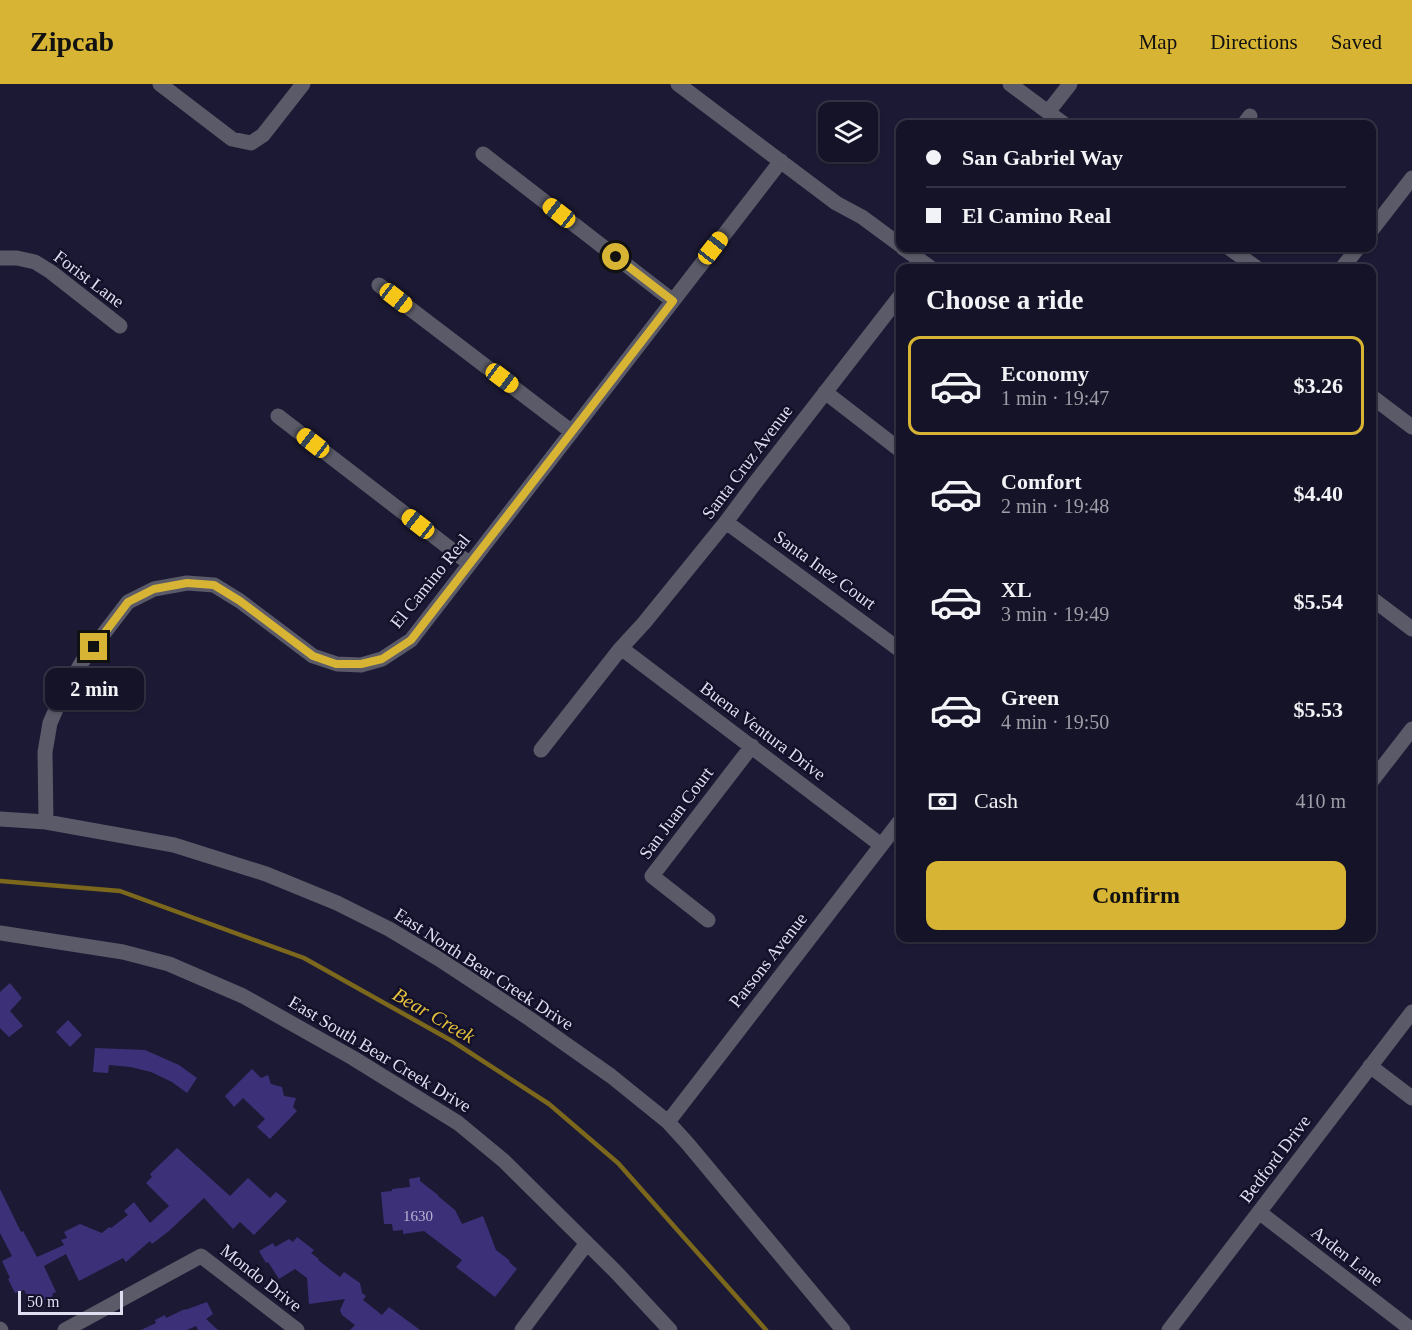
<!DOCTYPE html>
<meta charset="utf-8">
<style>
body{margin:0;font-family:"Times New Roman",serif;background:#222033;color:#f1f3f6;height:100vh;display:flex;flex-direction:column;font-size:22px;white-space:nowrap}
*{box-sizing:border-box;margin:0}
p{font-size:20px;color:#9d9ea7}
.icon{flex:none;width:33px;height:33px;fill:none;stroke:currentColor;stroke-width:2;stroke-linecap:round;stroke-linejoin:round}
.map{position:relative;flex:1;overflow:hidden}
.panel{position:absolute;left:896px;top:180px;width:480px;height:678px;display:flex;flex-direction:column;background:#151327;border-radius:12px;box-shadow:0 2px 4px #0004,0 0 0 2px #343244}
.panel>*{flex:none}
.hud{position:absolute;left:896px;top:36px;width:480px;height:132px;border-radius:12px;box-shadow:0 2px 4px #0004,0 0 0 2px #343244;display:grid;align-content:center;height:132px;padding:0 30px;background:#151327}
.tools{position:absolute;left:818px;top:18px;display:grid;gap:12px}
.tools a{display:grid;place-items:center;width:60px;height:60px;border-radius:12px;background:#151327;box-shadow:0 2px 4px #0004,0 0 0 2px #343244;font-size:30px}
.scale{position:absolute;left:18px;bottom:15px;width:105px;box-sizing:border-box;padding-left:6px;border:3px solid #dedef1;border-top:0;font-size:16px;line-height:21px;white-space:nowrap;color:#dedef1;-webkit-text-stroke:4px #131029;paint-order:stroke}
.end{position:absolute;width:27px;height:27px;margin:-14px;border:8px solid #d7b434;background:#111;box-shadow:0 0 0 3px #111}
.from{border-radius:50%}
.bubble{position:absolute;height:42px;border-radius:12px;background:#151327;box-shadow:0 2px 4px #0004,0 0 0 2px #343244;font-size:20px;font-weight:700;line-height:42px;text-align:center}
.car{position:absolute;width:18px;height:36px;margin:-18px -9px;border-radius:8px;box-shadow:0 0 4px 2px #0007;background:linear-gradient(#f5c518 24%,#345 0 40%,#f5c518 0 76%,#345 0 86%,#f5c518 0)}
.hud b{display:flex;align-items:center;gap:21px;height:57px;font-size:22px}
.hud b+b{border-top:2px solid #343244}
.hud i{width:15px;height:15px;background:#f1f3f6}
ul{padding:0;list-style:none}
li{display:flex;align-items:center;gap:18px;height:99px;margin:0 12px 9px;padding:0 18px;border:3px solid transparent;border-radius:12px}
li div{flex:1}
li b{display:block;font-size:22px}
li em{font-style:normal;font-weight:700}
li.selected{border-color:#d7b434}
li>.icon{width:54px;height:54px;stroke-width:1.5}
h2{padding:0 30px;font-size:27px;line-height:72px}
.pay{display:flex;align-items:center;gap:15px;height:66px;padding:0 30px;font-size:22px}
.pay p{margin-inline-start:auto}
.action{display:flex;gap:12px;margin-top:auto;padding:12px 30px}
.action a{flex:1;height:69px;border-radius:12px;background:#d7b434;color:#111;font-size:24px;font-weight:700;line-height:69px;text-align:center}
header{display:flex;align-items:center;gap:36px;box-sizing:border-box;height:84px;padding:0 30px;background:#d7b434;color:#111}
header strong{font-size:28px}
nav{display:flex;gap:33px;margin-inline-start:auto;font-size:21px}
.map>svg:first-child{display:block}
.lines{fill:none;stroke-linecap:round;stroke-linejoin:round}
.stream{stroke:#7c681c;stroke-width:4.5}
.building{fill:#3c3179}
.minor{stroke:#5a5a68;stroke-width:15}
.route{stroke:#d7b434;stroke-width:8}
.labels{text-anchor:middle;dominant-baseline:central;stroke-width:5;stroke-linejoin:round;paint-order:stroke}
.number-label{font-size:15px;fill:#b6b3d3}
.street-label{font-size:18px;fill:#dedef1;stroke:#131029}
.water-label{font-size:20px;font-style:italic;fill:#e4c03c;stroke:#131029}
</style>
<header>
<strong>Zipcab</strong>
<nav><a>Map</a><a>Directions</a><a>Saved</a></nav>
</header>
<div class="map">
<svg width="1412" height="1246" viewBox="0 0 1412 1246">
<rect width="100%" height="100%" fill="#1c1934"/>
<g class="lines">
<path class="stream" d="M0 797 120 807 304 874 452 957 549 1020 618 1079 766 1246"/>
</g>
<path class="building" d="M10 899 22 914 10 927 23 942 9 953 0 944V908Z
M68 936 82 951 70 963 56 948Z
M95 964 145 966 179 981 197 994 187 1009 172 998 151 988 131 983 109 981 108 989 93 988Z
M252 985 261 994 268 991 271 1000 282 1003 284 1012 296 1014 293 1023 297 1027 270 1055 257 1043 265 1035 243 1014 234 1023 225 1012Z
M177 1064 230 1112 248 1094 270 1114 276 1108 287 1117 254 1151 240 1138 233 1145 204 1114 169 1147 152 1160 150 1157 126 1178 123 1174 79 1197 66 1170 44 1182 56 1208 52 1210 53 1212 33 1222 24 1206 15 1209 8 1195 10 1194 2 1177 12 1172 0 1149V1105L21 1148 23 1147 37 1173 64 1161 61 1156 67 1154 64 1148 80 1140 102 1149 109 1143 111 1144 128 1131 124 1127 134 1118 150 1139 169 1122 146 1099 152 1093 150 1090Z
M420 1093V1097L438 1111V1112L455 1126 462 1140 483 1132 496 1166 509 1176 510 1179 516 1184 517 1185 495 1213 456 1183 462 1176 424 1147 403 1150V1146L393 1147 392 1140H384L381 1108 392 1107V1105L410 1103 409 1095Z
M297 1153 314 1166 311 1169 319 1175 318 1176 340 1193 344 1188 360 1199 362 1209 366 1212 363 1216 382 1231 389 1223 420 1246H350L355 1241 342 1231 340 1226 345 1215 309 1220 307 1194 295 1185 279 1195 268 1178 266 1179 259 1167 273 1159 275 1163 289 1155 293 1158Z
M207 1218 213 1230 206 1235 218 1246H198L196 1242 187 1246H141L156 1239 155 1236 165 1231 166 1234 185 1225V1226Z"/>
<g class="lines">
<path class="minor" d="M160 0 232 55 251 59 263 51 303 0
M678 0 836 119 862 133 900 161
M1010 0 1064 40
M1048 28 1070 0
M1244 40 1250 32
M483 70 673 217
M1371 147 1412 94
M903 164 931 184
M1229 164 1257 184
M0 174H17L35 178 51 188 120 242
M1342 184 1358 164
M379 201 572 348
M825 308 900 366
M1371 312 1412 343
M278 332 470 480
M726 438 900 566
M1371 514 1412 545
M621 564 881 761
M541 666 621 564 644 539 726 438 755 399 900 212
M1371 698 1412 645
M0 735 46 738 174 761 266 790 337 819 389 845 439 875 530 935 611 992 668 1038 688 1060 843 1246
M46 738 45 668 50 639 61 614 82 578 128 518 154 505 187 499 214 501 240 517 313 572 337 580 361 581 382 575 411 556 781 77
M708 836 652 792 752 662
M0 849 123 868 169 880 243 912 353 974 458 1039 504 1077 615 1187 670 1246
M1370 982 1412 1014
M668 1038 900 737
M1259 1128 1412 1246
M0 1245 1 1246
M65 1246 201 1172 297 1246
M522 1246 587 1159
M1169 1246 1412 928"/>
</g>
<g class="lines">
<path class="route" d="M94 563 128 518 154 505 187 499 214 501 240 517 313 572 336 580H361L382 575 411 556 673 217 616 173"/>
</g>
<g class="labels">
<g class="number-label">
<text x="418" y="1132">1630</text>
</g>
<g class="street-label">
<text transform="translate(89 195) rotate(37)">Forist Lane</text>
<text transform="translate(747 378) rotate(-53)">Santa Cruz Avenue</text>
<text transform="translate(825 486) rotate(36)">Santa Inez Court</text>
<text transform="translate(430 497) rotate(-51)">El Camino Real</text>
<text transform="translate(763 647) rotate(37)">Buena Ventura Drive</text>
<text transform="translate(676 729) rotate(-53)">San Juan Court</text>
<text transform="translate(768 876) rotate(-52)">Parsons Avenue</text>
<text transform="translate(484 885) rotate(33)">East North Bear Creek Drive</text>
<text transform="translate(380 970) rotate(31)">East South Bear Creek Drive</text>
<text transform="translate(1275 1075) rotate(-53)">Bedford Drive</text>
<text transform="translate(1347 1172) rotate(38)">Arden Lane</text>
<text transform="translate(261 1194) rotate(38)">Mondo Drive</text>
</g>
<g class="water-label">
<text transform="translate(434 931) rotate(30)">Bear Creek</text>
</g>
</g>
</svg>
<div class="tools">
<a><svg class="icon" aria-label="layers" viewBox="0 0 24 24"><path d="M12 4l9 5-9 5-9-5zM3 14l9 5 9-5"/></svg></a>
</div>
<div class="scale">50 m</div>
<i class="end from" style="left:616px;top:173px"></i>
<i class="end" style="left:94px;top:563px"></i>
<div class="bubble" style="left:45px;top:584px;width:99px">2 min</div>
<i class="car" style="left:559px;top:129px;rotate:308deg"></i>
<i class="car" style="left:713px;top:164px;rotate:38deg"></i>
<i class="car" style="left:396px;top:214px;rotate:128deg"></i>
<i class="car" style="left:502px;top:294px;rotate:127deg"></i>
<i class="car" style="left:313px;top:359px;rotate:308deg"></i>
<i class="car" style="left:418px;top:440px;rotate:308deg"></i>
<div class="hud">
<b><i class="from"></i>San Gabriel Way</b>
<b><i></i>El Camino Real</b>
</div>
<section class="panel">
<h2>Choose a ride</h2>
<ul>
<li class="selected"><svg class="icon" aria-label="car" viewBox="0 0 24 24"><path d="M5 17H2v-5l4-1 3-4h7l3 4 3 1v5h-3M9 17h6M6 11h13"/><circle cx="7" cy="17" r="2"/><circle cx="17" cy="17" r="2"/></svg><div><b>Economy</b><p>1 min · 19:47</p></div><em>$3.26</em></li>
<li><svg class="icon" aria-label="car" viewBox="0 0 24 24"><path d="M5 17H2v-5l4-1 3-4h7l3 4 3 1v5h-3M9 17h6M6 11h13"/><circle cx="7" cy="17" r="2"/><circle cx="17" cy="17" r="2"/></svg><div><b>Comfort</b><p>2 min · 19:48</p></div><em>$4.40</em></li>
<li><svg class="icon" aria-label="car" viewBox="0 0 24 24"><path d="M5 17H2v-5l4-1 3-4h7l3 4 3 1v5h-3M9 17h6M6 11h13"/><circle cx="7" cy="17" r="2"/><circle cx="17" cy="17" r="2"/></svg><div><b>XL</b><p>3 min · 19:49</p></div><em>$5.54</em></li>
<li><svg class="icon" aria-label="car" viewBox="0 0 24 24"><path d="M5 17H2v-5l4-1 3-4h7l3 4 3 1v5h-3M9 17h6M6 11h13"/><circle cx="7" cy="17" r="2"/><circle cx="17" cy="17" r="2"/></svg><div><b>Green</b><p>4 min · 19:50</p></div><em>$5.53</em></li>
</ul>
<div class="pay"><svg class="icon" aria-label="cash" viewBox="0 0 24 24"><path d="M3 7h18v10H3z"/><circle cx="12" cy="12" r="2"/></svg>Cash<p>410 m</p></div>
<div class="action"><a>Confirm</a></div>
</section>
</div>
